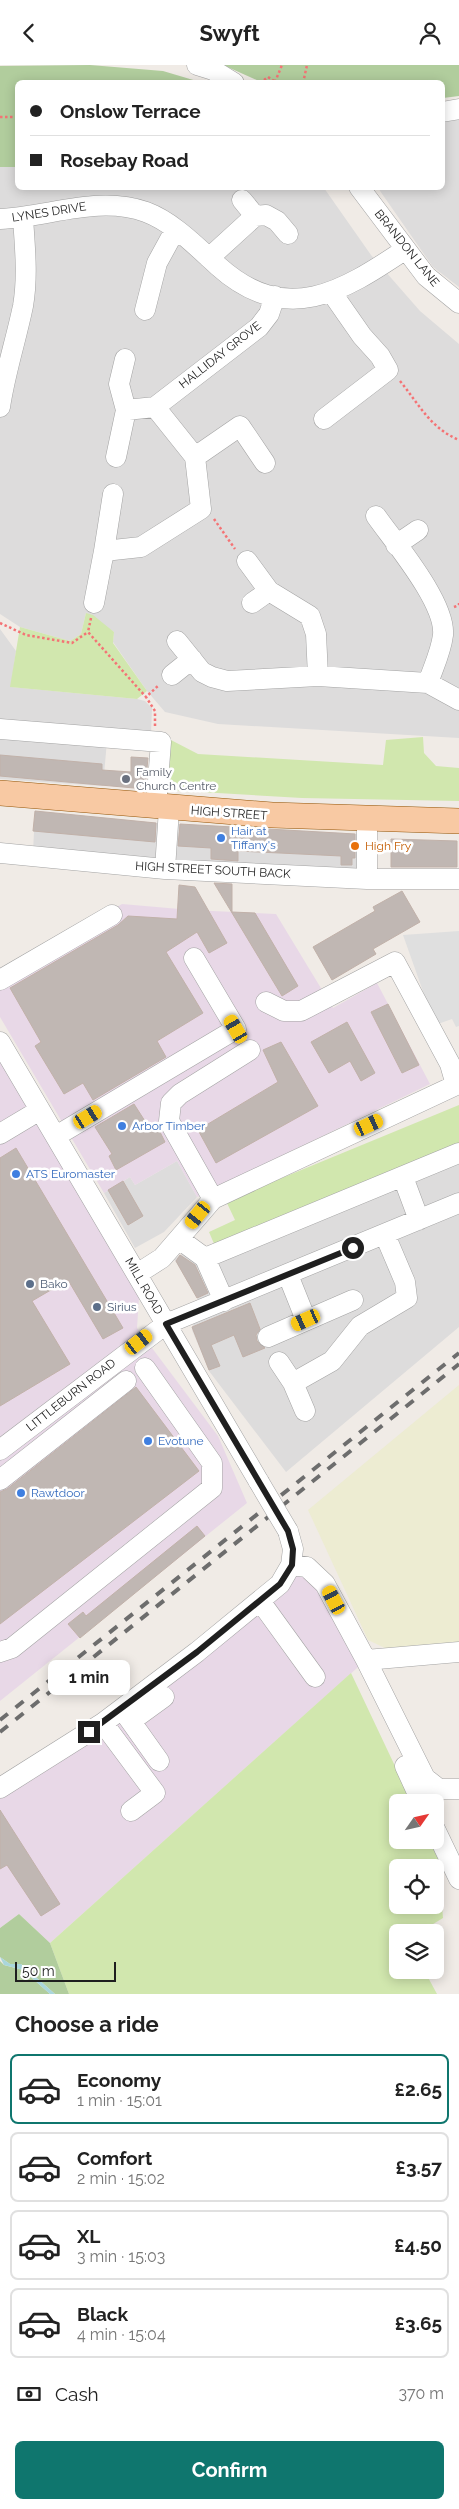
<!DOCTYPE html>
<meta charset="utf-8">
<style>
body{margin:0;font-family:Raleway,sans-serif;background:#f6f6f6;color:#222;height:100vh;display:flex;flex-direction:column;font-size:19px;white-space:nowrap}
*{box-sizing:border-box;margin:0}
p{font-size:16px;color:#767676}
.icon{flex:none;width:28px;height:28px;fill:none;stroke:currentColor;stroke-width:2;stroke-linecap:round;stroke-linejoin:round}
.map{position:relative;height:1929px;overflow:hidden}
.side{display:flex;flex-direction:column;background:#fff;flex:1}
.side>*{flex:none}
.guide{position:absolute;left:15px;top:15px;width:430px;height:110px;border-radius:8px;box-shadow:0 2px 12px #0003;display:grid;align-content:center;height:110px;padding:0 15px;background:#fff}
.needle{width:32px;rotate:56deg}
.buttons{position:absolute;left:389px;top:1729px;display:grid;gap:10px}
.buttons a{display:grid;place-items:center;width:55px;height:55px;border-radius:8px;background:#fff;box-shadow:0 2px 12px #0003;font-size:25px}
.scale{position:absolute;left:15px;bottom:12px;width:101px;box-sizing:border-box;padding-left:5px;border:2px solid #1f1f1f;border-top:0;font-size:14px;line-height:18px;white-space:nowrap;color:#1f1f1f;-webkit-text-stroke:4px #fff;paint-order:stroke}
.end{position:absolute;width:22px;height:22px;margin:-11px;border:6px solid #1f1f1f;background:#fff;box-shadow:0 0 0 2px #fff}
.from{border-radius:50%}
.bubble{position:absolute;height:35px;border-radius:8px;background:#fff;box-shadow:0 2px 12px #0003;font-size:16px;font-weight:700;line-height:35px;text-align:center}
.car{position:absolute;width:15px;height:30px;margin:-15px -8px;border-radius:6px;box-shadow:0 0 4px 1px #0007;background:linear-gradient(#f5c518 24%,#345 0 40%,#f5c518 0 76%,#345 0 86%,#f5c518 0)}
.guide b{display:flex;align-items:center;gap:18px;height:48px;font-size:19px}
.guide b+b{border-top:1px solid #e0e0e0}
.guide i{width:12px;height:12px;background:#222}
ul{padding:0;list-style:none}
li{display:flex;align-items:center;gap:15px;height:70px;margin:0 10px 8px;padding:0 5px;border:2px solid #e0e0e0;border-radius:8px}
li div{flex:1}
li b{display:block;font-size:19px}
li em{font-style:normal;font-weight:700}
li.on{border-color:#0f766e}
li>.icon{width:45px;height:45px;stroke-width:1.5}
h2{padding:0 15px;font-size:22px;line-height:60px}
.pay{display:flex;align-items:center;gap:12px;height:55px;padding:0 15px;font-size:19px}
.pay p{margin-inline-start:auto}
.cta{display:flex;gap:10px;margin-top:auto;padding:10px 15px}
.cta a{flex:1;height:58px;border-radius:8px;background:#0f766e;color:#fff;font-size:20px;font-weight:700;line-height:58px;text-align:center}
header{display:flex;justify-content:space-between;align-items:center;height:65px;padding:0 15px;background:#fff;font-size:22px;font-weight:700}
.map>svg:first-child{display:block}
.residential{fill:#dddcdc}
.industrial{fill:#e8d8e7}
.farmland{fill:#edecd2}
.grass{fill:#d1e7ae;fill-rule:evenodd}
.forest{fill:#b1cd9d}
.parking{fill:#dfdfdf}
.water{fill:#a9d6db}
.building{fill:#c0b7b3;stroke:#c1b1a9}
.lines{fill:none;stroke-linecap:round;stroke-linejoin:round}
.minor-casing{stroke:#a3a3a3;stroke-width:21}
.major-casing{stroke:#945507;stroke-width:26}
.path{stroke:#f47375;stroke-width:2.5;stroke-dasharray:2.5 2.5;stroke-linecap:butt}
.minor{stroke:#fff;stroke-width:20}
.major{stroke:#f8c9a3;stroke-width:25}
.rail{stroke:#6d6d6d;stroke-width:4;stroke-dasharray:10 10;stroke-linecap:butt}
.minor-bridge-casing{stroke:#a3a3a3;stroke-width:21;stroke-linecap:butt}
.minor-bridge{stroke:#fff;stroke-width:20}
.route{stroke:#1f1f1f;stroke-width:6}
.worship-dot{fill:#6b7280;stroke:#fff;stroke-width:2}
.shop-dot{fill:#3f7fe0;stroke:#fff;stroke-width:2}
.food-dot{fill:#e8710a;stroke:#fff;stroke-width:2}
.service-dot{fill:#5c6f8a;stroke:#fff;stroke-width:2}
.labels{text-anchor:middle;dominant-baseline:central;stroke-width:5;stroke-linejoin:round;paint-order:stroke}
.street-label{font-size:12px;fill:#1f1f1f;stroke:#fff}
.worship-label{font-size:12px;fill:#5b616d;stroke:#fff;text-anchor:start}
.shop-label{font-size:12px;fill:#366cbe;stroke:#fff;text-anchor:start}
.food-label{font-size:12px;fill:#c56008;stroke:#fff;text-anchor:start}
.service-label{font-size:12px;fill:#4e5e75;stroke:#fff;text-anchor:start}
</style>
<header><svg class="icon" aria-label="back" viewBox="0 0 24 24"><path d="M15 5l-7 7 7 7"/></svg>Swyft<svg class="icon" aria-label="person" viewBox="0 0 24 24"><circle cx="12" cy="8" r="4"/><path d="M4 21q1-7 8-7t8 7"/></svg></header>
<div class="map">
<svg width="459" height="1929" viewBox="0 0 459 1929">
<rect width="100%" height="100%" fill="#f0ebe6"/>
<path class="residential" d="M459 44V222L433 202 378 123 442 122 443 47Z
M0 102H17L18 122 324 123 371 190 420 246 459 279V673L218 659 165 647 147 626 113 577 114 567 86 548 81 569 70 576 20 562 0 549Z
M0 564 16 586 11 622 137 634 145 636 152 643 151 669 108 665 103 721 0 714Z
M35 747 159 758 363 769 361 808 33 787Z
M459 1081V1262L286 1407 209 1306 192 1265 198 1234 174 1194 187 1186 215 1181Z
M177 1096 197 1132 164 1167 135 1183 104 1128 130 1112 135 1120Z"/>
<path class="industrial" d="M122 839 191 845 276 849 333 943 377 918 430 1019 197 1132 177 1096 135 1120 130 1112 104 1128 0 952V910Z
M0 994 139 1232 137 1263 218 1371 247 1438 0 1636Z
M307 1502 366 1595 50 1878 19 1849 0 1863V1723Z"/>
<path class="farmland" d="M459 1320V1580L389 1585 368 1575 308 1445Z"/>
<path class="grass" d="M86 548 93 550 114 567 113 578 147 626 137 634 10 622 20 562 70 576 81 569Z
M423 672 424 688 436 701 459 703V736L302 733 166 725 169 674 198 689 383 700 386 675Z
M459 1040V1081L215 1181 209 1167 235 1155 226 1136Z
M351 1608 412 1737 398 1738V1775H430L438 1793 443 1853 420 1867 398 1868V1905H424L437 1929H69L50 1878ZM398 1802H435V1840H398Z"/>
<path class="forest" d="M90 0 163 6 200 17 18 18 17 102H0V1Z
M223 0H459V31L443 33 442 18 261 17Z
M19 1849 50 1878 69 1929H55L21 1899H10L0 1892V1863Z
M0 1896 4 1900 23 1905 50 1929H0Z"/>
<path class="parking" d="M459 866V961L456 962 452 954 435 960 403 870Z"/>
<path class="water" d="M0 1892 10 1899H21L55 1929H50L23 1905 4 1900Z"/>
<path class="building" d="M0 690 102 699V705L131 707V692L148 693 145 724 0 711Z
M35 746 156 758 155 777 33 766Z
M180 759 355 769V793H352V800H341V791L238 786V796L211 794V783L178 781Z
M391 774 457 776V802H391Z
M214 818 232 819V847L255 848 298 921 282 931Z
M179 820 195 822 227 878 209 888 197 867 166 887 203 948 157 976 166 992 93 1035 83 1018 64 1029 35 981 41 977 10 923 118 860 128 851 177 854Z
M402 826 420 857 373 884 376 889 332 915 313 882 375 846 373 842Z
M388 939 419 1000 402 1008 371 947Z
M347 957 375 1008 361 1016 350 996 329 1008 311 977Z
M281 977 318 1041 216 1098 198 1065 278 1017 263 985Z
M134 1039 152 1067 158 1063 165 1077 116 1105 109 1091 112 1089 95 1062Z
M16 1083 123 1263 103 1274 68 1215 32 1236 70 1299 0 1341V1093Z
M123 1116 143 1151 128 1160 108 1125Z
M180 1190 195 1200 208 1228 197 1233 176 1196Z
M250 1238 260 1264 256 1270 257 1276 265 1283 243 1292 234 1270 211 1280 220 1301 209 1305 192 1262Z
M136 1322 199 1406 0 1559V1427L7 1424Z
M197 1461 205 1471 80 1573 68 1559 83 1547 86 1551Z
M0 1745 60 1839 41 1851 7 1800 0 1804Z"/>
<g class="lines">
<g class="minor-casing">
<path id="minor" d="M197 0 213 5 234 18
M442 47 459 44
M359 122 426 211 459 238
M242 135 255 151
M0 154C49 152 98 130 146 147 173 157 197 182 218 201 286 262 342 227 406 184
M209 193 255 151 266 150 277 156 288 169
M145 245 157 198 175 165
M125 294 119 319 126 345
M0 342C5 308 16 275 23 241 28 212 25 183 23 153
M324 354 388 305 380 291 362 271 332 228
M116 392 126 345 155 342
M195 392 240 361 265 398
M376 451C395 478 446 538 443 570 441 587 433 603 428 618
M396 480 418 465
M104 486 113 429
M247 496 269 526 310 551 316 569 318 611
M94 538 104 486 141 482 201 444 195 392 155 342 259 262 269 249 275 231
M252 538 269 526
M177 576 202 607 212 612 227 616 318 611 428 618 459 635
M172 610 192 594
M0 664 161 677 156 742
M0 788 165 804 367 814V755
M165 804 169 744
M367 814H458
M0 915 112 850
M0 977 259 1417
M0 1069 40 1045
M56 1071 236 964 194 893
M403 1112 419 1155
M213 1134 169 1056 171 1038 180 1029 250 985
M179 1174 205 1193 224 1236
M205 1193 459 1088
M137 1209 162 1193 213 1134 456 1020 450 999 395 897 301 946H284L266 937
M288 1210 306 1255
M268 1272 353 1235
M279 1297 293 1318 305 1346
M293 1318 332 1296 360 1261 407 1233 405 1217 385 1170
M0 1385 166 1259 459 1138
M0 1415 126 1316
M291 1500 307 1502 325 1519 366 1595 459 1587
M260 1536 315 1612
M0 1587 12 1583 212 1423V1398L145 1303
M366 1595 425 1713 439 1724H459
M122 1644 159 1696
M131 1656 164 1632
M103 1658 155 1728 131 1746
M405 1701 422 1738
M0 1723 103 1658 197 1587 280 1519 291 1500 293 1484 288 1466
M435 1764 459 1814"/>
</g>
<g class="major-casing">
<path id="major" d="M0 728 272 750 459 756"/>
</g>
<path class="path" d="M275 17 282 0
M260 18 268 12 277 18
M303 18 307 0
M0 52H18
M400 316C419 339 430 363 459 375
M214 454 235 484
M454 542 459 540V537
M91 553 88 567 146 632
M0 558 26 570 72 578 88 567
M155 661V646L146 632 159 620"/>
<use href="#minor" class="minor"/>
<use href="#major" class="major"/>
<path class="rail" d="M0 1655 459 1288
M0 1667 459 1299"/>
<g class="minor-bridge-casing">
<path id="minor-bridge" d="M259 1417 288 1466"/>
</g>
<use href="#minor-bridge" class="minor-bridge"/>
</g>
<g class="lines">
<path class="route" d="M89 1667 197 1587 280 1519 292 1500 293 1484 288 1466 166 1259 353 1183"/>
</g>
<circle class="worship-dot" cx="126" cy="714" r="5"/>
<g class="shop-dot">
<circle cx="221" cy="773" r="5"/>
<circle cx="122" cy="1061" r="5"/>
<circle cx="16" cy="1109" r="5"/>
<circle cx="148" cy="1376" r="5"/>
<circle cx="21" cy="1428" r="5"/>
</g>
<circle class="food-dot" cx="355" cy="781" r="5"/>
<g class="service-dot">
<circle cx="30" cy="1219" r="5"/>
<circle cx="97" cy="1242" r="5"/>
</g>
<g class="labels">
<g class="street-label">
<text transform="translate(49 147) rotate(-9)">LYNES DRIVE</text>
<text transform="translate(407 183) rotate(51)">BRANDON LANE</text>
<text transform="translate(220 290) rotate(-38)">HALLIDAY GROVE</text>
<text transform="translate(229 748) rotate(4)">HIGH STREET</text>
<text transform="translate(213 805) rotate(3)">HIGH STREET SOUTH BACK</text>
<text transform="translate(144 1221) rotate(60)">MILL ROAD</text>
<text transform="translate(71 1330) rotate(-38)">LITTLEBURN ROAD</text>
</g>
<g class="worship-label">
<text x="136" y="707">Family<tspan x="136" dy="14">Church Centre</tspan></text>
</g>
<g class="shop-label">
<text x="231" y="766">Hair at<tspan x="231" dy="14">Tiffany's</tspan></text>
<text x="132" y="1061">Arbor Timber</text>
<text x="26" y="1109">ATS Euromaster</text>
<text x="158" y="1376">Evotune</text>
<text x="31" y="1428">Rawtdoor</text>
</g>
<g class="food-label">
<text x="365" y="781">High Fry</text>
</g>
<g class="service-label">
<text x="40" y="1219">Bako</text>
<text x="107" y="1242">Sirius</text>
</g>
</g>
</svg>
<div class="buttons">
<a><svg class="needle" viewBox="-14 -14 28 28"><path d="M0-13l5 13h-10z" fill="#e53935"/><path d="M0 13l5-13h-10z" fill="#767676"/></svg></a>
<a><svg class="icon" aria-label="locate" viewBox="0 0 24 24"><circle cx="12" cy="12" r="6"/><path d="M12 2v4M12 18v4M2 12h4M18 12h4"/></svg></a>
<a><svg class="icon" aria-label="layers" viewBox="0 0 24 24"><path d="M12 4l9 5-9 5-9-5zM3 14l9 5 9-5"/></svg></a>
</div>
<div class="scale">50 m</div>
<i class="end from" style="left:353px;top:1183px"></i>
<i class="end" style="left:89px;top:1667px"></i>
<div class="bubble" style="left:48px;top:1595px;width:82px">1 min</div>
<i class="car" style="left:236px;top:964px;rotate:330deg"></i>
<i class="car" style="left:88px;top:1052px;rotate:59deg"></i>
<i class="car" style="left:369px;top:1060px;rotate:65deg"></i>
<i class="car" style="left:198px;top:1150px;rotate:219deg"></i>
<i class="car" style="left:306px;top:1255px;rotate:246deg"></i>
<i class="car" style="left:139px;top:1277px;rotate:52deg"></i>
<i class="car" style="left:334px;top:1535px;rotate:332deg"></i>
<div class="guide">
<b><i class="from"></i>Onslow Terrace</b>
<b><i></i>Rosebay Road</b>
</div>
</div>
<section class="side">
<h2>Choose a ride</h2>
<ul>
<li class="on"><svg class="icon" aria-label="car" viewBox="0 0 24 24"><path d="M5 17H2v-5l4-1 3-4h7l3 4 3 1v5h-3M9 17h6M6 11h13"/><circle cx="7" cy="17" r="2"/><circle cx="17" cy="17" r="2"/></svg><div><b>Economy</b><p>1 min · 15:01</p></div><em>£2.65</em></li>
<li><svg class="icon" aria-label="car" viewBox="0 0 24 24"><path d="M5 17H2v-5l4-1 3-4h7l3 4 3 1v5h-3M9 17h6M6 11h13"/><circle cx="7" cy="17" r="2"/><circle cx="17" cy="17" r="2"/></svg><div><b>Comfort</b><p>2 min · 15:02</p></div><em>£3.57</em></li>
<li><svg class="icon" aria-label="car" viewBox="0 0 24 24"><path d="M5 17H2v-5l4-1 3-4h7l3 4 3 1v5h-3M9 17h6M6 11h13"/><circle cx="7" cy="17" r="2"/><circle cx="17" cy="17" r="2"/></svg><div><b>XL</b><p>3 min · 15:03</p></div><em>£4.50</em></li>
<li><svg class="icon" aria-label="car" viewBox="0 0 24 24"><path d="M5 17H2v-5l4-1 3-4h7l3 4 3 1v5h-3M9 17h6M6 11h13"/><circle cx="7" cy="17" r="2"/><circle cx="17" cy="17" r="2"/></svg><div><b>Black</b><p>4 min · 15:04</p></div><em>£3.65</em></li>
</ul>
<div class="pay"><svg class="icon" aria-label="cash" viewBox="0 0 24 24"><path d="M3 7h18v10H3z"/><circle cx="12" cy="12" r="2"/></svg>Cash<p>370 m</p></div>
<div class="cta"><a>Confirm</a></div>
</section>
